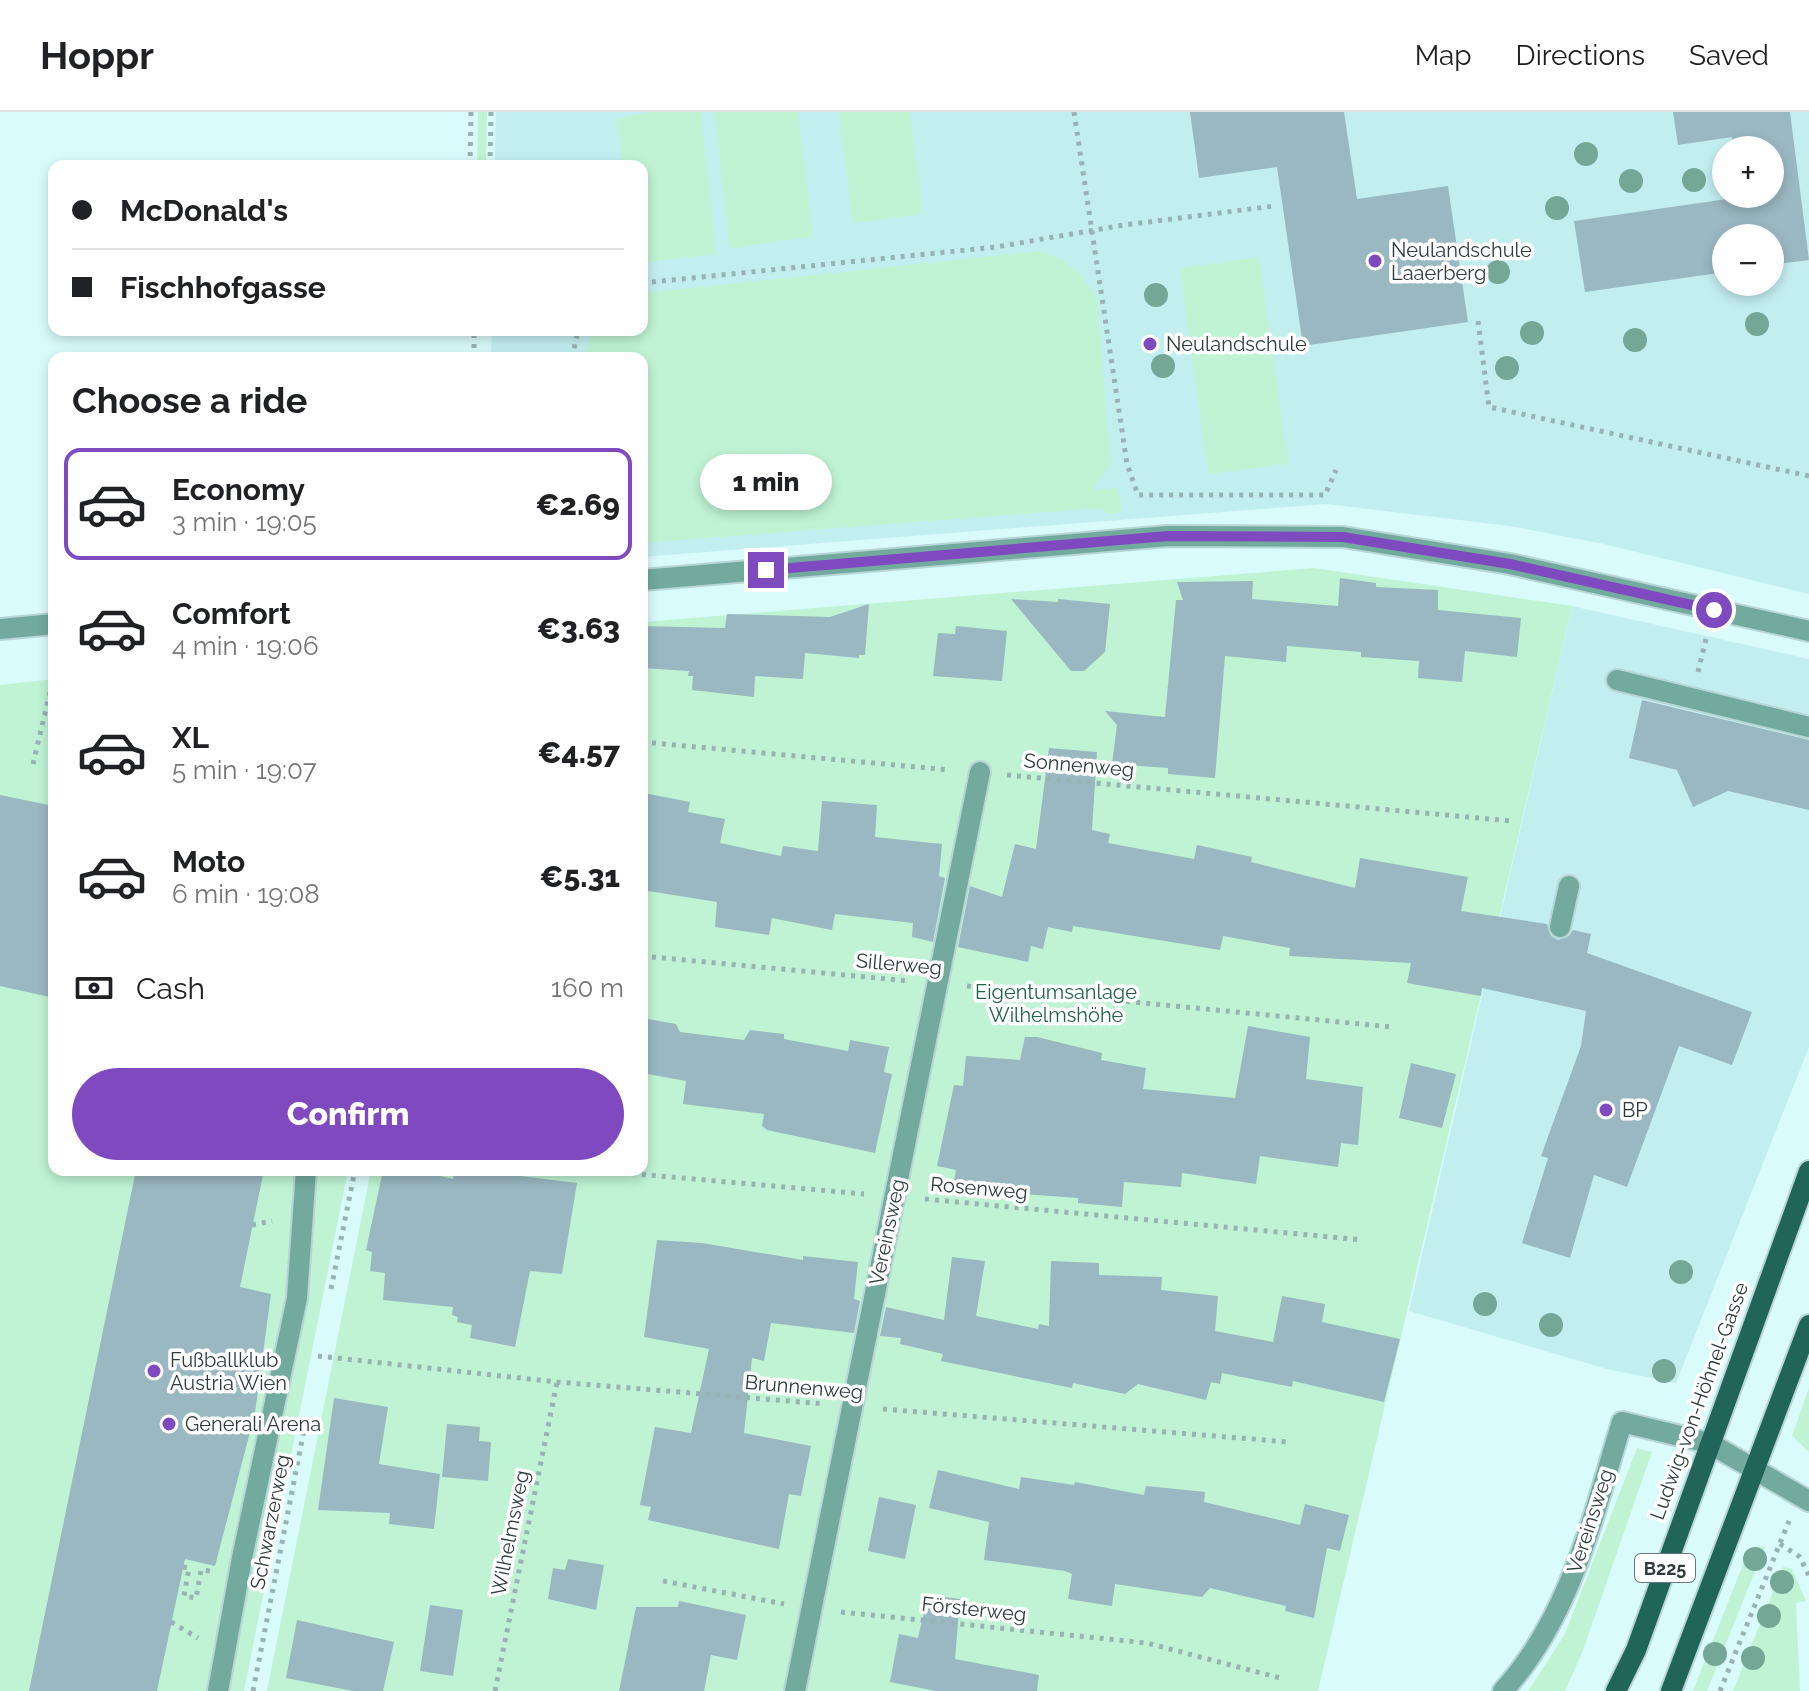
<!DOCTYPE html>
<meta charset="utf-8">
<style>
body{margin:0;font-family:Raleway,sans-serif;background:#f2f2f2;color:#202124;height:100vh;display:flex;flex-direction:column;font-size:30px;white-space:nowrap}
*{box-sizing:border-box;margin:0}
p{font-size:26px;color:#757577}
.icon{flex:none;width:44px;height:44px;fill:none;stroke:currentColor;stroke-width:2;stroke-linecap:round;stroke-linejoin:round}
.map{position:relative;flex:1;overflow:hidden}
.side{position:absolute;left:48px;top:240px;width:600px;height:824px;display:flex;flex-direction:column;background:#fff;border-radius:16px;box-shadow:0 4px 12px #0003}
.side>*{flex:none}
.guide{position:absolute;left:48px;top:48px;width:600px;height:176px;border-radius:16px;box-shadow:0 4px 12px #0003;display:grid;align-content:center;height:176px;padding:0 24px;background:#fff}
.fabs{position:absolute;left:1712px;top:24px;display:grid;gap:16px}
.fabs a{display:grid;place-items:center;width:72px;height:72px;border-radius:50%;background:#fff;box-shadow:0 4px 12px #0003;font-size:40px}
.end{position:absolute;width:36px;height:36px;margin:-18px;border:10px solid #7f49c0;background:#fff;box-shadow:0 0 0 4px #fff}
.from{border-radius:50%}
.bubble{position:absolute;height:56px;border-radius:28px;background:#fff;box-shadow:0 4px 12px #0003;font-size:26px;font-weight:800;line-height:56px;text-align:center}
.guide b{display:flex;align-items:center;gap:28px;height:76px;font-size:30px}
.guide b+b{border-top:2px solid #e0e0e0}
.guide i{width:20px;height:20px;background:#202124}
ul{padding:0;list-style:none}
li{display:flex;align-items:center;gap:24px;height:112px;margin:0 16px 12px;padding:0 8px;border:4px solid transparent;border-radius:16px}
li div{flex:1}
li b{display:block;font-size:30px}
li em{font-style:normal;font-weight:800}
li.current{border-color:#7f49c0}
li>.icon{width:72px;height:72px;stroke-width:1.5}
h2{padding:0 24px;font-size:36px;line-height:96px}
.pay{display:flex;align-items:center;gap:20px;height:88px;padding:0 24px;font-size:30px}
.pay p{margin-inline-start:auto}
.button{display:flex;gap:16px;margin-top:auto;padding:16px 24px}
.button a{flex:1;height:92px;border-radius:48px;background:#7f49c0;color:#fff;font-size:32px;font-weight:800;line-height:92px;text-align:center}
header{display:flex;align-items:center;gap:48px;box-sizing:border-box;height:112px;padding:0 40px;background:#fff;border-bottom:2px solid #e0e0e0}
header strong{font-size:38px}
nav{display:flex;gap:44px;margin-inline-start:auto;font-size:28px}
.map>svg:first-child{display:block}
.built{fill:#c3eef0;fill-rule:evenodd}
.green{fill:#bff3d3}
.building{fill:#9ab8c2}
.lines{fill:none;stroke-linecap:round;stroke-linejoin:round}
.minor-casing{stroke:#b7d5d6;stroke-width:24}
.major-casing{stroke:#b7d5d6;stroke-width:24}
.path{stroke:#98b3b3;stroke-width:5;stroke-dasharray:4 6;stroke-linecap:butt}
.minor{stroke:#72aa9d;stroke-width:20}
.major{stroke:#216458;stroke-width:20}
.tree{fill:#74a796}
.route{stroke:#7f49c0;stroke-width:10}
.poi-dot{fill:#7f49c0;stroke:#fff;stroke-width:3}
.labels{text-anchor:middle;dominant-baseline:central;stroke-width:7;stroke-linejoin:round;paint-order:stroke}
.shield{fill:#fff;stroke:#6d7676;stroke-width:2}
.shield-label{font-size:18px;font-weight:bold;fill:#2e3c3c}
.poi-label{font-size:20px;fill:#2e3c3c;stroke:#fff;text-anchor:start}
.street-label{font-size:20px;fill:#2e3c3c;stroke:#fff}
.park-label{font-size:20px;fill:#216343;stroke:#fff}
</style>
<header>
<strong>Hoppr</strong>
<nav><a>Map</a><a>Directions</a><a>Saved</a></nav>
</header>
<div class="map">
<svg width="1809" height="1579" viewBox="0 0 1809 1579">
<rect width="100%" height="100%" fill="#d9fbfc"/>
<path class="built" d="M496 0H1809V482L1604 432 1510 414 1326 392 642 445V246H491L492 218H642V54H495ZM1726 38H1770V82H1726ZM1726 126H1770V170H1726Z
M1572 494 1809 547V935L1676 1271 1607 1257 1409 1199Z"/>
<path class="green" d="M478 0H487L486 54H477Z
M655 0H701L716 142 642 151V54H623L617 6Z
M714 0H798L813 125 730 136Z
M839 0H910L923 102 853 111Z
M1040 139C1069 149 1083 160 1097 187L1111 353 1091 378 1118 376 1122 400 1108 402 1101 396 642 431V246H584L592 218H642V183L653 180Z
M1259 145 1288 352 1208 362 1180 156Z
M1314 456 1572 494 1318 1579H267L371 1058H642V510Z
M54 567V1058H348L244 1579H0V573Z
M1809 1276V1340L1792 1324Z
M1637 1336 1652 1340 1582 1541 1565 1579H1528L1565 1522Z
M1765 1434 1707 1579H1693L1746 1445 1755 1436Z
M1783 1455 1792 1457 1806 1489 1796 1491 1800 1579H1733Z"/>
<path class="building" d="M1190 0H1344L1357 87 1448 74 1468 210 1303 234 1277 55 1199 66Z
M1673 0H1790L1809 148 1770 153V126H1726V160L1585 180 1574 109 1741 85 1740 82H1770V38H1734L1732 25 1678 33Z
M1340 466 1376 471V475L1438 478V498L1521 506 1517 545 1465 539 1462 570 1418 566 1419 549 1361 545V540L1287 534 1286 550 1225 544 1215 666 1168 662V656L1112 652 1117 613 1105 599 1165 605 1176 488H1183L1177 470 1253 469 1252 487 1338 494Z
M1011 487 1058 490V487L1110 492 1105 540 1084 559H1071Z
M869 492 865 543H859V546L805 541 803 567 755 564 754 585 692 578 693 564H688L689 559 642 556V514L725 516 727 502 830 505Z
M956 514 1007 519 1002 569 933 564 938 521 955 522Z
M1642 588 1809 628V698L1728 679 1693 695 1677 658 1629 646Z
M1049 636 1097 640 1092 718 1110 722 1108 731 1194 747 1197 733 1252 745 1251 750 1355 776 1360 746 1468 765 1461 799 1547 812 1551 824 1558 828 1569 824 1573 818 1591 822 1587 841 1752 900 1732 953 1679 934 1627 1075 1594 1063 1570 1146 1522 1131 1548 1046 1541 1044 1581 934 1586 899 1482 876 1481 884 1407 871 1411 851 1289 844 1290 836 1223 824 1220 838 1073 814 1072 820 1048 815 1043 837 1031 834 1028 850 958 835 970 774 1002 785 1015 732 1036 737Z
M649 682 690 690 688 700 725 707 720 731 781 744 783 734 818 739 822 689 877 693 875 725 942 732 939 764 945 766 933 830 912 825 913 811 835 802 832 818 772 806 769 823 715 815 717 790 642 778V683Z
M0 683 54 694V886L0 874Z
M642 906 676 912 680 920 744 928 750 918 784 922V927L848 939 850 928 889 935 884 960 892 962 875 1041 767 1018 762 1014 764 1002 683 992 686 969 642 961Z
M1248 914 1310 925 1306 967 1363 975 1358 1033 1341 1031 1338 1055 1260 1044 1256 1072 1182 1061 1181 1075 1124 1070 1122 1095 1078 1091V1086L995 1080 954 1069 956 1058 937 1054 954 973 963 974 966 944 1020 948 1025 925H1037L1102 941 1101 948 1146 956 1143 977 1235 986Z
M1411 951 1456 962 1442 1016 1399 1006Z
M136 1058H264L240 1175 271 1182 255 1301 215 1454 185 1447 157 1579H29Z
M383 1058H414L453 1067 454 1058H473L577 1071 562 1162 530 1159 515 1235 470 1226 472 1213 457 1210 458 1205 452 1203 453 1195 383 1188 385 1161 370 1159 372 1140 366 1138Z
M657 1128 702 1131 803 1148V1144L858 1150 854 1187 860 1189 854 1221 771 1211 764 1249 752 1246 744 1321 811 1334 801 1384 789 1382 779 1437 648 1408 651 1395 640 1393 655 1315 691 1321 709 1237 644 1225Z
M952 1145 985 1149 976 1204 1038 1217 1039 1212 1049 1214 1051 1149 1099 1151V1163L1162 1165 1161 1178 1218 1184 1215 1219 1273 1230 1282 1184 1325 1192 1322 1210 1400 1227 1384 1290 1293 1269 1292 1275 1222 1261 1220 1272 1211 1270 1206 1288 1138 1272 1125 1282 1073 1271 1072 1276 941 1249 943 1242 900 1232 901 1226 880 1224 886 1195 944 1208Z
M334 1286 388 1295 379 1352 440 1362 434 1417 389 1412 390 1401 318 1398Z
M447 1312 480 1315 479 1329 491 1330 488 1369 442 1365Z
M938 1358 1019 1377 1021 1365 1074 1373 1075 1370 1144 1383 1146 1374 1205 1380 1204 1390 1300 1413 1305 1392 1349 1403 1340 1439 1327 1436 1314 1506 1285 1499 1286 1494 1210 1476 1202 1485 1115 1472 1112 1494 1068 1487 1072 1462 1065 1459 984 1448 989 1410 929 1396Z
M879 1385 916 1393 905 1447 868 1439Z
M568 1447 604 1453 596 1498 548 1487 553 1456 565 1458Z
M928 1483 960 1487 955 1547 1039 1563 1037 1579H936L890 1570 899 1522 918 1526Z
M679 1489 746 1503 737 1548 711 1543 704 1579H619L636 1495H678Z
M430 1493 463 1498 453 1564 420 1559Z
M297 1508 394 1530 383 1579H353L286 1566Z"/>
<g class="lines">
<g class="minor-casing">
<path id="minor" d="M642 468 1168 424 1343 425 1510 452 1809 519
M0 517 54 512
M1617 568 1809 615
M1560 815 1569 774
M218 1579 242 1446 297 1186 306 1058
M795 1579 980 660
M1503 1579C1571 1504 1593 1404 1622 1310L1709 1331 1809 1389"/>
</g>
<g class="major-casing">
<path id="major" d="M1616 1579 1636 1538 1809 1059
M1671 1579 1809 1213"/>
</g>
<path class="path" d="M1074 0 1127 352 1138 383H1325L1336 358
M470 54 471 0
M490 54 491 0
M642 171 996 135 1124 113 1274 94
M1478 209 1489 295 1809 364
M474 246V218
M572 246 578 218
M1698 560 1706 527
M642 630 950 658
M33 652 54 563
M1007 663 1512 709
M642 844 909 869
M967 874 1392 915
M592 1058 864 1082
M925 1087 1363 1128
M252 1113 272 1109
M331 1177 355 1058
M318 1244 557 1270 825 1292
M883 1297 1288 1330
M1780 1432 1800 1445 1809 1464
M183 1455 189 1456 184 1484 196 1486 201 1458 210 1459
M663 1469 784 1492
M841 1500 1147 1531 1280 1566
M171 1510 198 1526
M253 1579 305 1313
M495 1579 557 1270
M1720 1579 1789 1409"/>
<use href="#minor" class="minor"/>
<use href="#major" class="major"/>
</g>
<g class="tree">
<circle cx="1586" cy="42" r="12"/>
<circle cx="1694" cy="68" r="12"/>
<circle cx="1631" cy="69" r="12"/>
<circle cx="1557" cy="96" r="12"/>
<circle cx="1498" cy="160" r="12"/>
<circle cx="1156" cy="183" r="12"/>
<circle cx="1757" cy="212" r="12"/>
<circle cx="1532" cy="221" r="12"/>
<circle cx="1635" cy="228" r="12"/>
<circle cx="1163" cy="254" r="12"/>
<circle cx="1507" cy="256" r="12"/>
<circle cx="1681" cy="1160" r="12"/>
<circle cx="1485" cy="1192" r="12"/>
<circle cx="1551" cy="1213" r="12"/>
<circle cx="1664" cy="1259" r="12"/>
<circle cx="1755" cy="1447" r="12"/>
<circle cx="1782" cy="1470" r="12"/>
<circle cx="1769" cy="1504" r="12"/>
<circle cx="1715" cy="1542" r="12"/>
<circle cx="1753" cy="1546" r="12"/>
</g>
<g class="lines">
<path class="route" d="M766 458 1168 424 1343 425 1510 452 1714 498"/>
</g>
<g class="poi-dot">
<circle cx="1375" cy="149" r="8"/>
<circle cx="1150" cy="232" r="8"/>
<circle cx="1606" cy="998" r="8"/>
<circle cx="154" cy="1259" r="8"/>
<circle cx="169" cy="1312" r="8"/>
</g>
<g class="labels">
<rect class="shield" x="1635" y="1442" width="60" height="28" rx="6"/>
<g class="shield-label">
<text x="1665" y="1456">B225</text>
</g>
<g class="poi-label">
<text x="1391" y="138">Neulandschule<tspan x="1391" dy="23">Laaerberg</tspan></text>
<text x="1166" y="232">Neulandschule</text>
<text x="1622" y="998">BP</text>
<text x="170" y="1248">Fußballklub<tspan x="170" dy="23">Austria Wien</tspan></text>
<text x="185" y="1312">Generali Arena</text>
</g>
<g class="street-label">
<text transform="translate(1079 653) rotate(5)">Sonnenweg</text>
<text transform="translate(899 852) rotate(5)">Sillerweg</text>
<text transform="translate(979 1076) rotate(5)">Rosenweg</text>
<text transform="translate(887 1120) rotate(-78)">Vereinsweg</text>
<text transform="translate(804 1275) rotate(5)">Brunnenweg</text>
<text transform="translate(1699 1289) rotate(-70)">Ludwig-von-Höhnel-Gasse</text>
<text transform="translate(1590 1409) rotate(-72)">Vereinsweg</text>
<text transform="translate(270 1410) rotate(-79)">Schwarzerweg</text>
<text transform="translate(510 1421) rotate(-79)">Wilhelmsweg</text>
<text transform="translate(974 1497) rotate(6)">Försterweg</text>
</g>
<g class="park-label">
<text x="1056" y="880">Eigentumsanlage<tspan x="1056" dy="23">Wilhelmshöhe</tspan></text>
</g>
</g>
</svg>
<div class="fabs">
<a>+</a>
<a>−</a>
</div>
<i class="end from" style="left:1714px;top:498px"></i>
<i class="end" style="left:766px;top:458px"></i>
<div class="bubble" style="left:700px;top:342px;width:132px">1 min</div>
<div class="guide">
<b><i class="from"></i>McDonald's</b>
<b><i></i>Fischhofgasse</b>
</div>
<section class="side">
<h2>Choose a ride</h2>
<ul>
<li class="current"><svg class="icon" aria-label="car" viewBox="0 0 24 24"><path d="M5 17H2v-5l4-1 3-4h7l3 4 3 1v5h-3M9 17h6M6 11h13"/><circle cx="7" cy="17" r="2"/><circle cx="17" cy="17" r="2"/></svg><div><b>Economy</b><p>3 min · 19:05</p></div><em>€2.69</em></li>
<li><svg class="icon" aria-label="car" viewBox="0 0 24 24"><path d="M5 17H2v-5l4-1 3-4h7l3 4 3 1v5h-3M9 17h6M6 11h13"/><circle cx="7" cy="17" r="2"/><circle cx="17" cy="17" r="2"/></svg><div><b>Comfort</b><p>4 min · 19:06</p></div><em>€3.63</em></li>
<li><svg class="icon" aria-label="car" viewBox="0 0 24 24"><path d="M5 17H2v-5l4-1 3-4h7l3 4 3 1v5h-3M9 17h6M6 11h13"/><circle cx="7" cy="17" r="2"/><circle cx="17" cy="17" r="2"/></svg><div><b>XL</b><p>5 min · 19:07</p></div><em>€4.57</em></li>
<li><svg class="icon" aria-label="car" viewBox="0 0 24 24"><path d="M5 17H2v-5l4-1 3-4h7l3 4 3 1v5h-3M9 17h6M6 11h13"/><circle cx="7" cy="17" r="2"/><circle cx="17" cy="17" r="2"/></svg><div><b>Moto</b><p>6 min · 19:08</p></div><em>€5.31</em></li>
</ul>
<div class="pay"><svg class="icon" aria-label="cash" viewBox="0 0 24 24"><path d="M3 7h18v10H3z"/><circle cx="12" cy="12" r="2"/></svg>Cash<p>160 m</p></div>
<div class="button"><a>Confirm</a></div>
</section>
</div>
